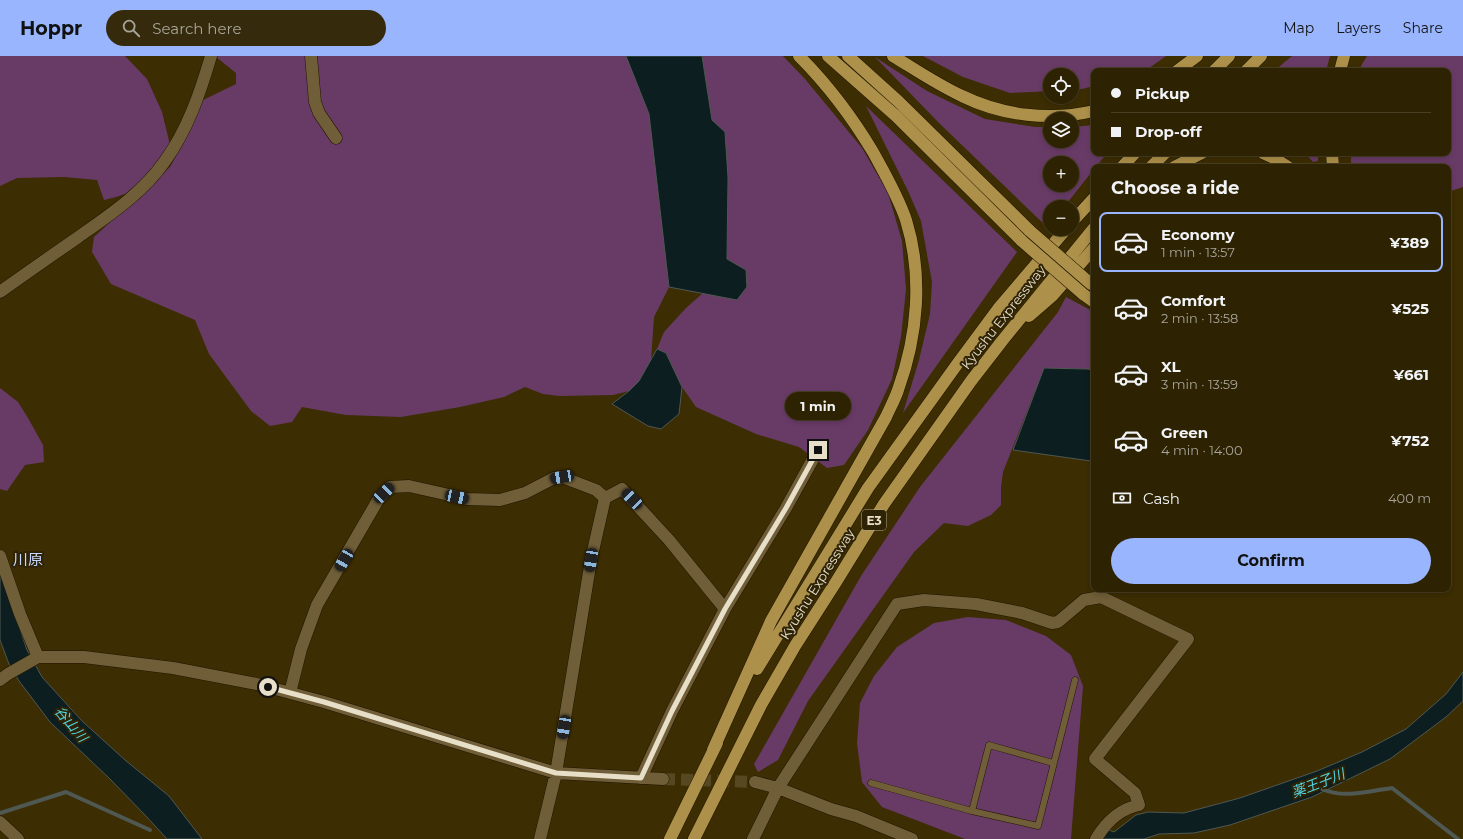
<!DOCTYPE html>
<meta charset="utf-8">
<style>
body{margin:0;font-family:Montserrat,"Noto Sans JP",sans-serif;background:#352a0c;color:#f1f3f6;height:100vh;display:flex;flex-direction:column;font-size:15px;white-space:nowrap}
*{box-sizing:border-box;margin:0}
p{font-size:13px;color:#a7a499}
.icon{flex:none;width:22px;height:22px;fill:none;stroke:currentColor;stroke-width:2;stroke-linecap:round;stroke-linejoin:round}
.map{position:relative;flex:1;overflow:hidden}
.drawer{position:absolute;left:1091px;top:108px;width:360px;height:428px;display:flex;flex-direction:column;background:#2d2202;border-radius:8px;box-shadow:0 2px 6px #0003,0 0 0 1px #483f24}
.drawer>*{flex:none}
.top-card{position:absolute;left:1091px;top:12px;width:360px;height:88px;border-radius:8px;box-shadow:0 2px 6px #0003,0 0 0 1px #483f24;display:grid;align-content:center;height:88px;padding:0 20px;background:#2d2202}
.fabs{position:absolute;left:1043px;top:12px;display:grid;gap:8px}
.fabs a{display:grid;place-items:center;width:36px;height:36px;border-radius:50%;background:#2d2202;box-shadow:0 2px 6px #0003,0 0 0 1px #483f24;font-size:20px}
.end{position:absolute;width:18px;height:18px;margin:-9px;border:5px solid #e8dfc9;background:#111;box-shadow:0 0 0 2px #111}
.from{border-radius:50%}
.bubble{position:absolute;height:28px;border-radius:14px;background:#2d2202;box-shadow:0 2px 6px #0003,0 0 0 1px #483f24;font-size:13px;font-weight:700;line-height:28px;text-align:center}
.car{position:absolute;width:12px;height:24px;margin:-12px -6px;border-radius:5px;box-shadow:0 0 3px 1px #0007;background:linear-gradient(#222 24%,#8ab4d8 0 40%,#222 0 76%,#8ab4d8 0 86%,#222 0)}
.top-card b{display:flex;align-items:center;gap:14px;height:38px;font-size:15px}
.top-card b+b{border-top:1px solid #483f24}
.top-card i{width:10px;height:10px;background:#f1f3f6}
ul{padding:0;list-style:none}
li{display:flex;align-items:center;gap:12px;height:60px;margin:0 8px 6px;padding:0 12px;border:2px solid transparent;border-radius:8px}
li div{flex:1}
li b{display:block;font-size:15px}
li em{font-style:normal;font-weight:700}
li.selected{border-color:#99b5fd}
li>.icon{width:36px;height:36px;stroke-width:1.5}
h2{padding:0 20px;font-size:18px;line-height:48px}
.pay{display:flex;align-items:center;gap:10px;height:44px;padding:0 20px;font-size:15px}
.pay p{margin-inline-start:auto}
.button{display:flex;gap:8px;margin-top:auto;padding:8px 20px}
.button a{flex:1;height:46px;border-radius:24px;background:#99b5fd;color:#111;font-size:16px;font-weight:700;line-height:46px;text-align:center}
header{display:flex;align-items:center;gap:24px;box-sizing:border-box;height:56px;padding:0 20px;background:#99b5fd;color:#111}
header strong{font-size:19px}
nav{display:flex;gap:22px;margin-inline-start:auto;font-size:14px}
.search{width:280px;height:36px;background:#352a0c;display:flex;align-items:center;gap:10px;box-sizing:border-box;padding:0 14px;border-radius:22px;color:#a7a499;font-size:15px}
.map>svg:first-child{display:block}
.green{fill:#683b67;fill-rule:evenodd}
.water{fill:#0d1e20;stroke:#4f5853}
.lines{fill:none;stroke-linecap:round;stroke-linejoin:round}
.stream{stroke:#4f5853;stroke-width:4}
.minor-tunnel{stroke:#564820;stroke-width:12;stroke-dasharray:12 6;stroke-linecap:butt}
.service-casing{stroke:#201500;stroke-width:7}
.minor-casing{stroke:#201500;stroke-width:13}
.motorway-casing{stroke:#201500;stroke-width:13}
.service{stroke:#6f5e37;stroke-width:6}
.minor{stroke:#6f5e37;stroke-width:12}
.motorway{stroke:#ad9049;stroke-width:12}
.motorway-bridge-casing{stroke:#201500;stroke-width:13;stroke-linecap:butt}
.motorway-bridge{stroke:#ad9049;stroke-width:12}
.route{stroke:#e8dfc9;stroke-width:5}
.labels{text-anchor:middle;dominant-baseline:central;stroke-width:4;stroke-linejoin:round;paint-order:stroke}
.shield{fill:#2f2305;stroke:#b0a78e;stroke-width:1}
.shield-label{font-size:12px;font-weight:bold;fill:#e8dfc9}
.street-label{font-size:13px;fill:#e8dfc9;stroke:#2f2305}
.water-label{font-size:14px;font-style:italic;fill:#51d4e5;stroke:#2f2305}
.quarter-label{font-size:15px;fill:#c5d6ff;stroke:#2f2305}
</style>
<header>
<strong>Hoppr</strong>
<div class="search"><svg class="icon" aria-label="search" viewBox="0 0 24 24"><circle cx="10" cy="10" r="6"/><path d="M15 15l6 6"/></svg>Search here</div>
<nav><a>Map</a><a>Layers</a><a>Share</a></nav>
</header>
<div class="map">
<svg width="1463" height="783" viewBox="0 0 1463 783">
<rect width="100%" height="100%" fill="#3c2d02"/>
<path class="green" d="M0 0H125L147 23 162 56 170 89 136 134 116 141 104 144 97 124 64 121 17 122 0 130Z
M215 0H626L649 58 669 231 654 261 651 304 639 325 629 335 613 339 559 340 543 338 525 331 504 341 460 351 401 361 346 359 302 351 292 366 270 370 251 355 209 298 195 264 111 228 92 196 94 181 170 111 187 80 195 48 236 28V17Z
M702 0H783L805 23 862 92 888 137 902 185 906 233 901 281 892 323 868 374 844 409 827 412 799 391 756 378 696 351 682 331 666 297 657 293 664 276 686 252 703 237 737 244 746 214 727 203 728 121 712 64Z
M923 0H1166L1145 15H1094V30L1082 33 1072 34V19H1050V35L1010 37 963 21Z
M1292 0H1330L1326 15H1274Z
M1367 0H1463V131L1448 136V111H1351V97H1448V15H1360L1361 10Z
M875 1 927 35 985 63 1035 71H1050V85H1072V71L1094 69V97H1107L1096 111H1094V113L1064 151H1050V169L1048 172 940 68ZM1050 107H1072V129H1050Z
M866 50 1017 196 903 357 919 304 930 258 932 226 921 165 909 137Z
M1305 97H1318V105L1313 106Z
M1066 241 1094 256V314L1087 313 1044 312 1003 416 1001 431V449L991 459 968 470 944 467 914 496 808 645 778 704 758 716 754 708 861 520 920 431 1058 256Z
M0 332 18 346 28 362 43 389 44 406 25 409 7 435 0 433Z
M968 561 1006 564 1046 580 1071 599 1083 630 1071 783H965L882 751 862 726 857 687 860 647 874 620 897 591 934 567Z"/>
<path class="water" d="M626 0H702L712 64 725 76 728 121 727 203 746 214 747 231 737 244 669 231 649 58Z
M657 293 666 297 682 331 679 358 661 373 648 370 612 348 629 335 639 325Z
M1044 312 1087 313 1094 314V404L1091 405 1013 394Z
M0 514 27 594 42 621 82 665 125 704 169 740 202 783H167L145 759 110 723 50 666 19 625 9 608 0 584Z
M1463 616V645L1446 661 1390 703 1312 741 1230 769 1194 777 1159 778 1144 783H1102L1109 774 1114 776 1136 759 1148 756 1184 757 1240 742 1317 715 1362 696 1406 673 1446 638Z"/>
<g class="lines">
<path class="stream" d="M1322 733C1344 743 1369 735 1392 732L1458 783
M0 757 66 736 150 774"/>
<path class="minor-tunnel" d="M663 723 755 726"/>
<g class="service-casing">
<path id="service" d="M871 727 972 755 1038 770 1075 624
M972 755 989 689 1053 707"/>
</g>
<g class="minor-casing">
<path id="minor" d="M311 0 315 46 319 57 336 82
M0 236C25 218 51 200 77 182 108 160 143 137 165 105 188 73 200 37 211 0
M0 500 20 558 38 601
M0 624 8 618 38 601H84L173 612 257 628 324 646 556 717 663 723
M290 637 301 593 317 549 378 444 390 431 409 430 467 443 500 444 525 437 554 422 562 421 596 434 605 442
M641 722 672 655 725 553 786 452 818 394
M755 726 778 732 831 753 856 760 912 783
M0 766 18 783
M540 783 556 717 591 504 605 442 622 433 669 484 725 553
M753 783 778 732 897 548 924 544 976 548 1022 557 1052 567 1058 566 1084 544 1101 541 1188 583 1095 703 1135 737 1139 749C1120 753 1106 766 1096 783"/>
</g>
<g class="motorway-casing">
<path id="motorway" d="M828 0 896 60 1022 185
M848 0 899 46 1030 175
M893 0C916 14 938 29 962 40 1003 60 1050 65 1094 55
M1177 15 1197 0
M1214 15 1229 0
M1246 15 1261 0
M1340 15 1344 0
M1263 97 1274 102 1288 111
M1332 97 1333 111
M1122 111 1135 97
M1151 111 1165 97
M1174 111 1202 97
M1072 166 1094 142
M1083 238 1094 246
M1029 260 1052 240 1094 192
M757 613 868 432 958 307 998 253 1066 173
M713 694 771 565 886 361C890 352 895 343 898 334 918 279 923 219 906 164 898 140 885 118 873 96 852 61 828 29 799 0
M670 783 717 687
M694 783 761 649 795 590 836 526 884 448 971 325 1002 285 1094 172"/>
</g>
<use href="#service" class="service"/>
<use href="#minor" class="minor"/>
<use href="#motorway" class="motorway"/>
<g class="motorway-bridge-casing">
<path id="motorway-bridge" d="M1030 175 1091 228
M1022 185 1083 238"/>
</g>
<use href="#motorway-bridge" class="motorway-bridge"/>
</g>
<g class="lines">
<path class="route" d="M268 631 324 646 556 717 641 722 672 655 725 553 786 452 818 394"/>
</g>
<g class="labels">
<rect class="shield" x="862" y="454" width="24" height="20" rx="3"/>
<g class="shield-label">
<text x="874" y="464">E3</text>
</g>
<g class="street-label">
<text transform="translate(1003 261) rotate(-52)">Kyushu Expressway</text>
<text transform="translate(817 528) rotate(-58)">Kyushu Expressway</text>
</g>
<g class="water-label">
<text transform="translate(71 668) rotate(50)">谷山川</text>
<text transform="translate(1318 727) rotate(-21)">薬王子川</text>
</g>
<g class="quarter-label">
<text x="28" y="503">川原</text>
</g>
</g>
</svg>
<div class="fabs">
<a><svg class="icon" aria-label="locate" viewBox="0 0 24 24"><circle cx="12" cy="12" r="6"/><path d="M12 2v4M12 18v4M2 12h4M18 12h4"/></svg></a>
<a><svg class="icon" aria-label="layers" viewBox="0 0 24 24"><path d="M12 4l9 5-9 5-9-5zM3 14l9 5 9-5"/></svg></a>
<a>+</a>
<a>−</a>
</div>
<i class="end from" style="left:268px;top:631px"></i>
<i class="end" style="left:818px;top:394px"></i>
<div class="bubble" style="left:785px;top:336px;width:66px">1 min</div>
<i class="car" style="left:562px;top:421px;rotate:261deg"></i>
<i class="car" style="left:384px;top:437px;rotate:46deg"></i>
<i class="car" style="left:457px;top:441px;rotate:102deg"></i>
<i class="car" style="left:632px;top:443px;rotate:316deg"></i>
<i class="car" style="left:344px;top:504px;rotate:210deg"></i>
<i class="car" style="left:591px;top:504px;rotate:189deg"></i>
<i class="car" style="left:564px;top:671px;rotate:189deg"></i>
<div class="top-card">
<b><i class="from"></i>Pickup</b>
<b><i></i>Drop-off</b>
</div>
<section class="drawer">
<h2>Choose a ride</h2>
<ul>
<li class="selected"><svg class="icon" aria-label="car" viewBox="0 0 24 24"><path d="M5 17H2v-5l4-1 3-4h7l3 4 3 1v5h-3M9 17h6M6 11h13"/><circle cx="7" cy="17" r="2"/><circle cx="17" cy="17" r="2"/></svg><div><b>Economy</b><p>1 min · 13:57</p></div><em>¥389</em></li>
<li><svg class="icon" aria-label="car" viewBox="0 0 24 24"><path d="M5 17H2v-5l4-1 3-4h7l3 4 3 1v5h-3M9 17h6M6 11h13"/><circle cx="7" cy="17" r="2"/><circle cx="17" cy="17" r="2"/></svg><div><b>Comfort</b><p>2 min · 13:58</p></div><em>¥525</em></li>
<li><svg class="icon" aria-label="car" viewBox="0 0 24 24"><path d="M5 17H2v-5l4-1 3-4h7l3 4 3 1v5h-3M9 17h6M6 11h13"/><circle cx="7" cy="17" r="2"/><circle cx="17" cy="17" r="2"/></svg><div><b>XL</b><p>3 min · 13:59</p></div><em>¥661</em></li>
<li><svg class="icon" aria-label="car" viewBox="0 0 24 24"><path d="M5 17H2v-5l4-1 3-4h7l3 4 3 1v5h-3M9 17h6M6 11h13"/><circle cx="7" cy="17" r="2"/><circle cx="17" cy="17" r="2"/></svg><div><b>Green</b><p>4 min · 14:00</p></div><em>¥752</em></li>
</ul>
<div class="pay"><svg class="icon" aria-label="cash" viewBox="0 0 24 24"><path d="M3 7h18v10H3z"/><circle cx="12" cy="12" r="2"/></svg>Cash<p>400 m</p></div>
<div class="button"><a>Confirm</a></div>
</section>
</div>
